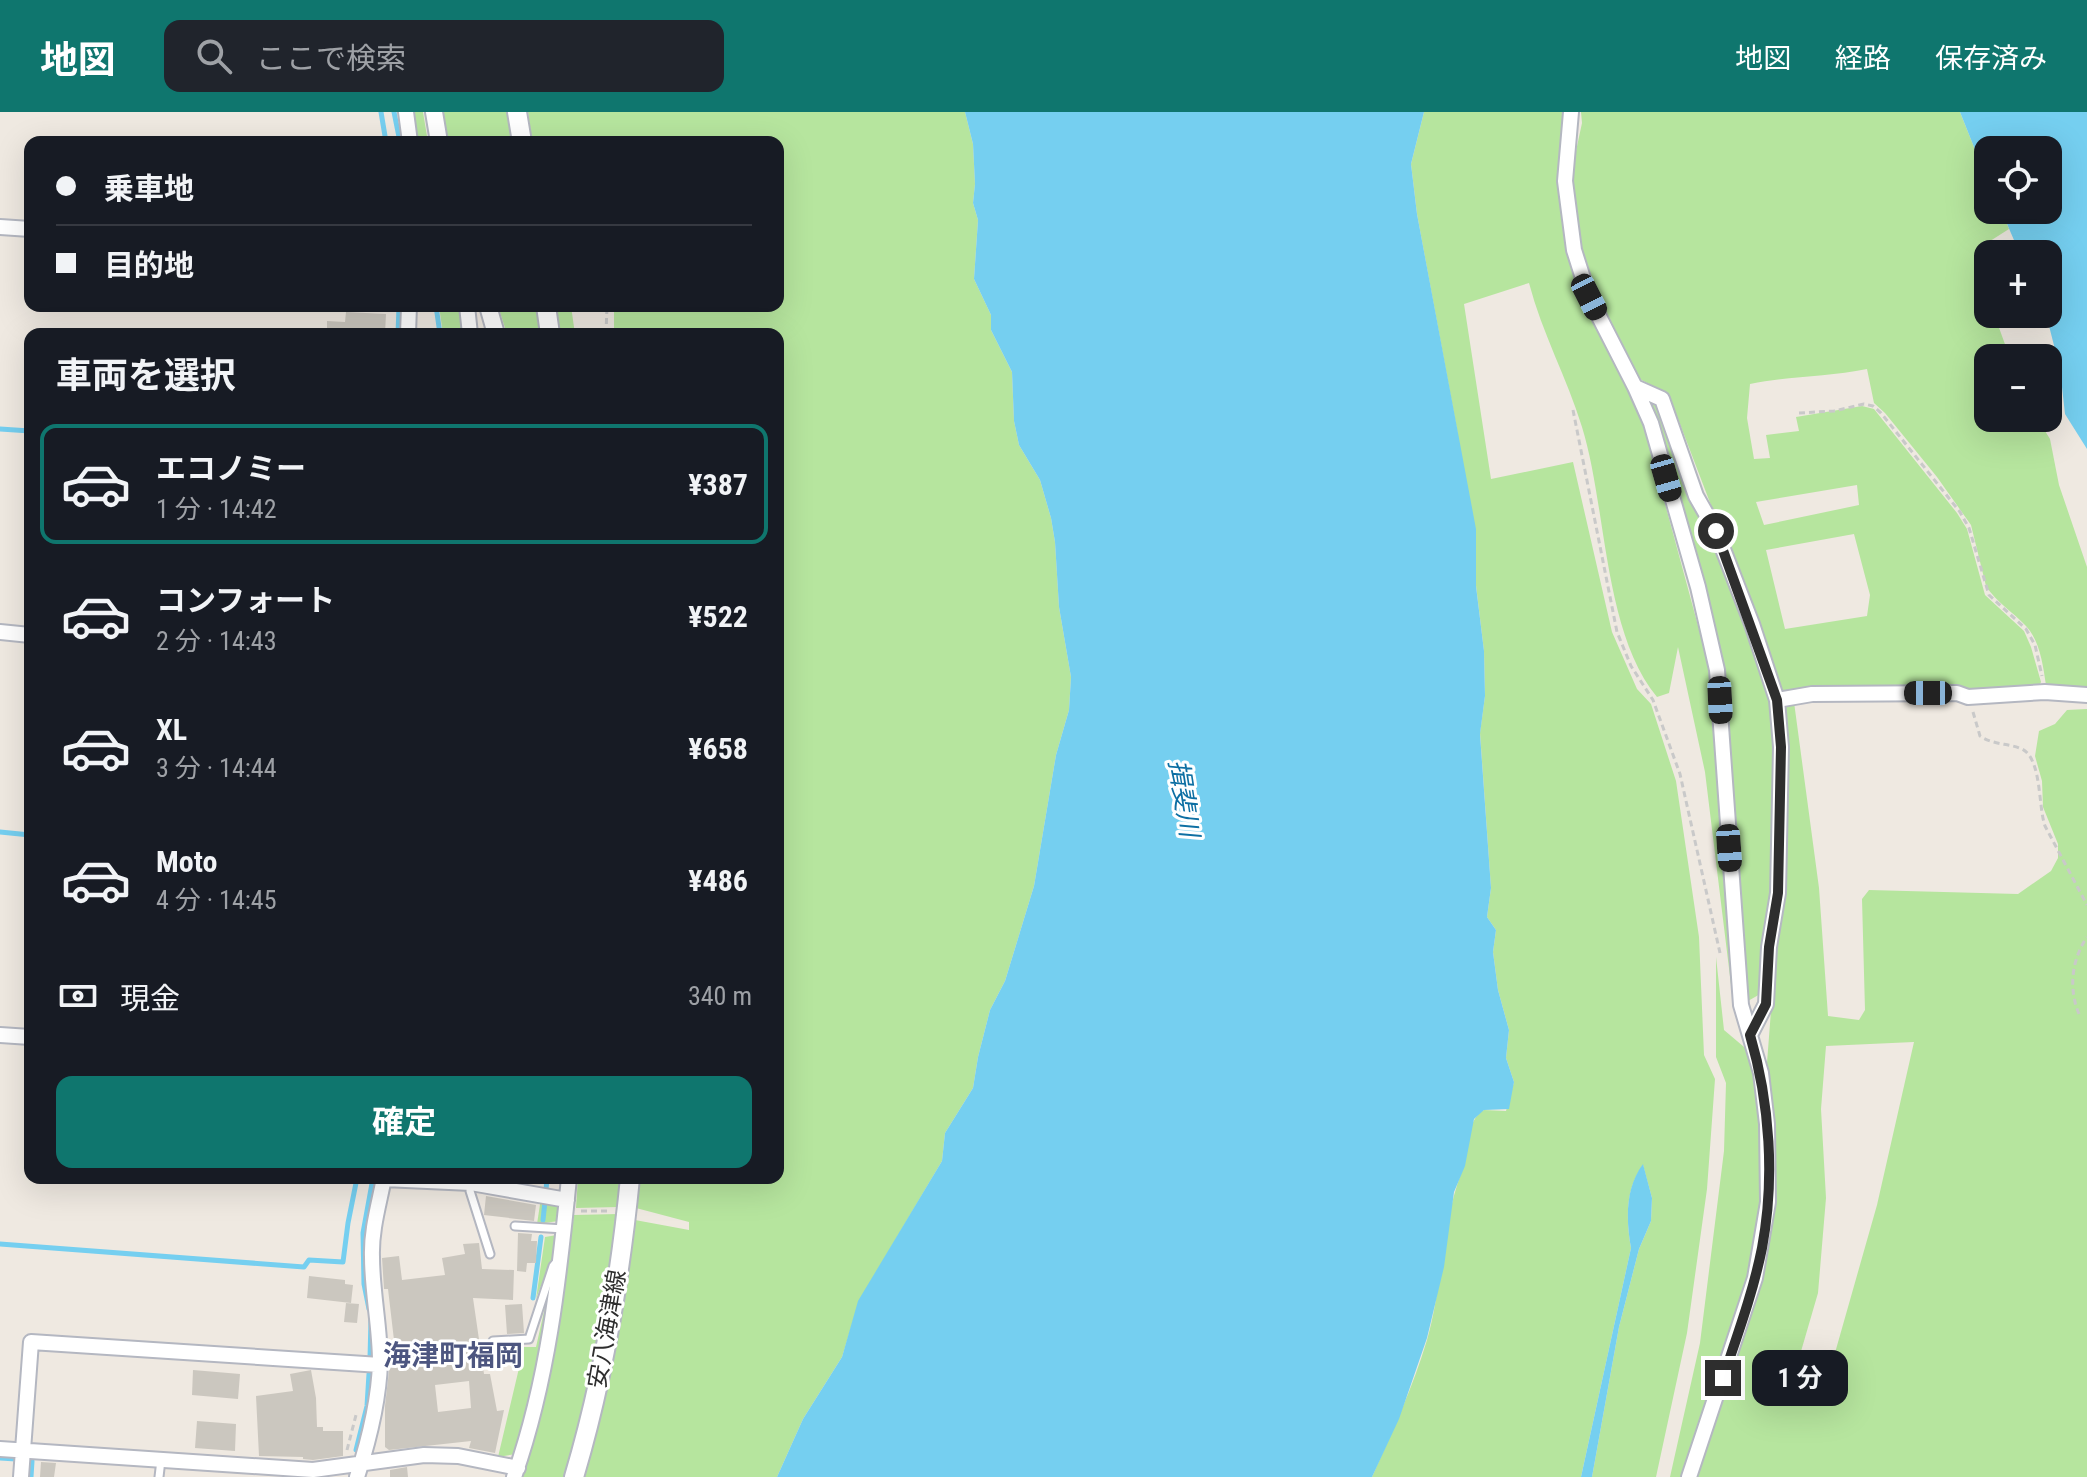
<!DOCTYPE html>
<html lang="ja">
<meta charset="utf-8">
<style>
body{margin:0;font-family:"Roboto Condensed","Noto Sans JP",sans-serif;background:#20242c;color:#f1f3f6;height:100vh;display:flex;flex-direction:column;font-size:30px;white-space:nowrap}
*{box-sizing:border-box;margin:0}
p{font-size:26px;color:#9ea1a6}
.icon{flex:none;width:44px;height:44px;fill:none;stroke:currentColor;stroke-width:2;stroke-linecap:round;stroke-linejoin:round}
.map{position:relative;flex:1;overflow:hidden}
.sheet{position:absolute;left:24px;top:216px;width:760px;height:856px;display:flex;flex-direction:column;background:#171b24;border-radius:16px;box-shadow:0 8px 32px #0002}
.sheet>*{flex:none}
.top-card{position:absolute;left:24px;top:24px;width:760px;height:176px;border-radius:16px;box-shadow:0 8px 32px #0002;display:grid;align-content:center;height:176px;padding:0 32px;background:#171b24}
.fabs{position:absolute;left:1974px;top:24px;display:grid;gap:16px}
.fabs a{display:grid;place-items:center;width:88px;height:88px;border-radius:16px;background:#171b24;box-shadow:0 8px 32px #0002;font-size:40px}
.end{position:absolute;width:36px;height:36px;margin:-18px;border:10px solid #2e2e2e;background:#fff;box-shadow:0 0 0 4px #fff}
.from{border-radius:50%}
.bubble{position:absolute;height:56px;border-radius:16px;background:#171b24;box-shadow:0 8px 32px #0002;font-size:26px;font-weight:700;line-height:56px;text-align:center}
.car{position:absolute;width:24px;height:48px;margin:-24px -12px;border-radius:10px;box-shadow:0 0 6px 2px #0007;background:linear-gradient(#222 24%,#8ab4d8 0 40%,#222 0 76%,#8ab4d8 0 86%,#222 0)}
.top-card b{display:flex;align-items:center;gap:28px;height:76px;font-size:30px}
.top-card b+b{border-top:2px solid #363941}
.top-card i{width:20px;height:20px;background:#f1f3f6}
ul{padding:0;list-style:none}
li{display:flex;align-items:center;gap:24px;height:120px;margin:0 16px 12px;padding:0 16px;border:4px solid transparent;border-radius:16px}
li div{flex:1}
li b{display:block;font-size:30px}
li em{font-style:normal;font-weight:700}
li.active{border-color:#0f766e}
li>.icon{width:72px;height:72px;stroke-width:1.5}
h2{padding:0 32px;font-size:36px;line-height:96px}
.pay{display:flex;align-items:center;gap:20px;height:88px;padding:0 32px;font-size:30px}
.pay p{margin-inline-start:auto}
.button{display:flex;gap:16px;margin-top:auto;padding:16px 32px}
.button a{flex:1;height:92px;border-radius:16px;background:#0f766e;color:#fff;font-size:32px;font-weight:700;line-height:92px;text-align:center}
header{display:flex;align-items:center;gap:48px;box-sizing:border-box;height:112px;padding:0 40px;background:#0f766e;color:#fff}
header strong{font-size:38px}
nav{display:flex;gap:44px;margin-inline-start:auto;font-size:28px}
.search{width:560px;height:72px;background:#20242c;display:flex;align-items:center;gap:20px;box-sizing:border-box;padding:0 28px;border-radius:16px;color:#9ea1a6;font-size:30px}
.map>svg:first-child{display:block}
.green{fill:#b6e59e;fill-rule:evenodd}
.water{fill:#75cff0}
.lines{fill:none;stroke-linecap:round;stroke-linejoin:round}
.stream{stroke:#75cff0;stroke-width:5}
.building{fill:#cbc7bf;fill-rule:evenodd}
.service-casing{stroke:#b4b7c1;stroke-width:11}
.minor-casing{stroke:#b4b7c1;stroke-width:18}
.tertiary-casing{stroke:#b4b7c1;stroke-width:20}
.secondary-casing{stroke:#b4b7c1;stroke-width:22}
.path{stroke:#c9c9c9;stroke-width:3;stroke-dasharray:6 4;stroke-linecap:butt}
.service{stroke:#fff;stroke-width:7}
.minor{stroke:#fff;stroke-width:14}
.tertiary{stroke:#fff;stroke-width:16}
.secondary{stroke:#fff;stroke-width:18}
.route{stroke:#2e2e2e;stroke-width:10}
.labels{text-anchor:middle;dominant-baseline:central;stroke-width:6;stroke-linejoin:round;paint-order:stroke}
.street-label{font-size:24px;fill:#2e2e2e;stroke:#fff}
.water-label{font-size:26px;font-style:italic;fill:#0d6fa3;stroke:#fff}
.quarter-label{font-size:28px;font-weight:bold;fill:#4d5680;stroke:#fff}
</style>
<header>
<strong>地図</strong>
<div class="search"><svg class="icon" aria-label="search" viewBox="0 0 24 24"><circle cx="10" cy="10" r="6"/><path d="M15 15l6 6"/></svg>ここで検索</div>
<nav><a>地図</a><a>経路</a><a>保存済み</a></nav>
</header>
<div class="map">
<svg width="2087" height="1365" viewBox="0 0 2087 1365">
<rect width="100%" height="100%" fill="#efe9e1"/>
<path class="green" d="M412 0H423L428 30H417Z
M443 0H510L514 30H448Z
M528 0H965L973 32 975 72 973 91 978 108 974 167 991 203V218L1012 260 1014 309 1019 333 1040 368 1051 406 1055 430 1059 495 1071 565 1069 598 1056 643 1034 774 1005 869 990 898 978 945 973 976 945 1021 942 1049 859 1189 842 1245 803 1307 777 1365H584L616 1234 635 1108 689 1118V1110L636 1096 639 1066H778V222H614V194H778V30H532Z
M1424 0H1563L1557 68 1567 134 1581 184 1600 224 1625 268 1644 314 1710 558 1733 889 1705 660 1678 535 1669 581 1657 585C1603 519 1607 396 1582 315 1567 266 1542 221 1529 171L1464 192 1491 367 1573 350 1612 520 1637 577 1651 592 1676 669 1699 825 1704 943 1715 967 1707 1077 1687 1221 1656 1365H1592L1619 1215 1639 1137 1651 1109 1652 1086 1643 1053C1625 1077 1626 1108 1631 1136L1581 1365H1372C1392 1320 1413 1275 1427 1228 1443 1172 1441 1113 1462 1059 1470 1040 1465 1008 1484 998L1506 999 1514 970 1506 946 1509 918 1498 878 1493 840 1496 818 1487 805 1491 776 1480 621 1485 584 1484 539 1457 318 1417 102 1411 52Z
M1581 0H1960L1988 70V98H2001L2009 117 1987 131C1984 143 1980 157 1983 170 1985 181 1988 190 1988 202H1994L2010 246H1988V306H2037L2050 327 2059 373 2087 455V578L2049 577 2046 573C2043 553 2040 529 2026 514 2013 500 1996 490 1986 474L1971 413 1937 365 1885 301 1874 291 1867 257C1828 265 1789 264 1750 272L1747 306 1754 347 1770 346 1766 323 1799 319 1796 305 1862 294 1874 297 1957 401 1967 417 1985 483 2024 519 2031 535 2041 570 2038 576 1970 579H1782L1675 299 1664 280 1636 265 1594 184 1581 138 1570 67 1582 11ZM1857 373 1859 393 1764 413 1756 390ZM1854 422 1870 483 1867 504 1785 517 1766 438Z
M439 194H460L463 222H443Z
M498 194H536L539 222H507Z
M555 194H571L575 222H559Z
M1653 289 1657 290 1749 521 1770 590 1775 635 1772 779 1761 839 1762 881 1748 889 1724 557 1669 345 1652 294Z
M1794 590 1819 776 1828 904 1859 908 1865 898 1862 787 1869 778 2018 782 2051 759 2058 746V732L2043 695 2042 669 2035 644 2039 619 2055 612 2067 598 2087 597V1365H1696L1761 1170 1768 1138 1774 1090 1773 1010 1767 951 1776 833 1782 598ZM1914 930 1877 1093 1827 1269 1795 1260 1818 1181 1826 1086 1821 997 1826 934Z
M1716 845 1724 918 1750 940 1757 965 1762 1015 1763 1091 1751 1164 1684 1365H1670L1700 1231 1724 1039 1726 971 1716 945Z
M578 1066H621L618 1095 576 1096Z
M541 1086 558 1092 561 1097 559 1109 537 1112Z
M618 1102C606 1191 590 1279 564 1365H521L546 1278 560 1203 574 1103Z
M557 1123C556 1145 543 1166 536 1187L545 1125Z
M552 1164 542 1236 516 1342 498 1345 524 1235H536Z"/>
<path class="water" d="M965 0H1424L1411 52 1417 102 1476 417V474L1484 539 1485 584 1480 622 1491 776 1487 805 1496 818 1493 840 1498 878 1509 918 1506 946 1514 970 1509 997 1484 998 1474 1007 1465 1054 1454 1080 1444 1155 1427 1226 1399 1307 1372 1365H777L803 1307 842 1245 858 1189 942 1049 945 1021 973 976 978 945 990 898 1005 869 1034 774 1056 643 1069 598 1071 565 1059 495 1055 430 1051 406 1040 368 1019 333 1014 309 1012 260 991 218V203L974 167 978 108 973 91 975 72 973 32Z
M1960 0H2087V337L2065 302 2060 257 2046 202 2048 142H2020L2001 98H2048V38H1988V70Z
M1643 1052 1652 1086 1651 1109 1639 1137 1619 1215 1592 1365H1581L1631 1136C1626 1108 1625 1076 1643 1052Z"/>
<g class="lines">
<path class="stream" d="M381 0 386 30
M394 0 400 30
M436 194 440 222
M398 222 399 194
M0 317 30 319
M0 720 30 723
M546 1078 547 1066
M543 1108 545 1089
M0 1132 304 1155 309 1148 343 1150 348 1111 357 1066
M533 1186 541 1125
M369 1197 364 1172 363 1121 373 1066
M370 1246 371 1207
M356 1338 367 1294 369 1262
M0 1346 16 1347
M31 1365 32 1349"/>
</g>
<path class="building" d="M346 200 386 202 385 222H327V209L345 210Z
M486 1084 536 1093 534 1109 484 1103Z
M518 1121 532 1122 531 1129H537L536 1151H527L526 1160 517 1159Z
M479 1131 482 1157 514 1158 513 1188 473 1186 484 1262H490L497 1299 504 1298 495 1341 469 1336 471 1329 389 1338 385 1335V1294L390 1251 392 1245H396L388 1177H384L382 1146 399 1144 402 1168 445 1163 442 1146 465 1142 463 1132ZM469 1269 471 1296 438 1300 435 1273Z
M309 1164 345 1168V1172L353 1173 351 1191 307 1186Z
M346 1191 359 1192 357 1211 344 1210Z
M522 1192 524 1221 507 1222 505 1193Z
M193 1258 240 1262 238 1287 192 1283Z
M311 1258 316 1286 317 1315H323V1319H343V1344L313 1348 303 1347V1345L259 1344 256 1284 293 1279 290 1262Z
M197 1309 236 1312 235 1339 195 1336Z
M41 1350 56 1351 54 1365H40Z
M407 1355 408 1365H390V1358Z"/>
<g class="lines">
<g class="service-casing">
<path id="service" d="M471 1071 470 1079 490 1142
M515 1114 564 1117
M493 1229 529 1227 553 1154 559 1147
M159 1365 161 1348"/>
</g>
<g class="minor-casing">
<path id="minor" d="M406 0 410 30
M1571 0 1565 69 1574 138 1589 185 1635 275 1651 311 1698 475 1717 558 1741 893 1761 961 1767 1012 1768 1090 1755 1166 1689 1365
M0 115 30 117
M467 194 470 222
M408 222 409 194
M1635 275 1662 287 1696 384 1716 419 1752 512 1777 588 1781 635 1778 781 1769 835 1766 892 1750 923
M0 520 30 523
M1777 588 1812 582 1957 581 1968 585 2045 580 2087 583
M0 923 30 925
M384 1067 471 1071 567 1088
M0 1337 313 1358 424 1343 458 1344 518 1356
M21 1365 31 1230 380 1253
M357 1365C369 1328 379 1289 380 1250 380 1215 372 1180 372 1145 371 1118 379 1092 384 1066
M514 1365C548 1269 559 1167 569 1066"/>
</g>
<g class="tertiary-casing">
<path id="tertiary" d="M434 0 439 30
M488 194 496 222"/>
</g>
<g class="secondary-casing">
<path id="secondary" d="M517 0 522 30
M546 194 550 222
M574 1365C603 1268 620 1167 630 1066"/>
</g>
<path class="path" d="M606 222 607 194
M1573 298 1617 520 1631 554 1653 588 1680 662 1720 841
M1799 301 1834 299 1864 292 1873 294 1881 301 1960 400 1969 416 1989 483 2026 517 2035 533 2042 564
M1973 600 1980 624C1993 633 2008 631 2022 637 2042 647 2038 694 2045 714L2087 793
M2079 902C2068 876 2072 847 2087 825
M581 1099H610
M347 1338 356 1303"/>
<use href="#service" class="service"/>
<use href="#minor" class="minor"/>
<use href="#tertiary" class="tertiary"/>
<use href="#secondary" class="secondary"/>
</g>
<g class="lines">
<path class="route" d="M1716 419 1777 588 1781 635 1778 781 1769 835 1766 892 1750 923C1770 991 1775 1067 1762 1136 1753 1181 1737 1224 1723 1266"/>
</g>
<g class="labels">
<g class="street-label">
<text transform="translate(607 1217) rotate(-80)">安八海津線</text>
</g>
<g class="water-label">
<text transform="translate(1184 686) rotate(81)">揖斐川</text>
</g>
<g class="quarter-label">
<text x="453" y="1243">海津町福岡</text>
</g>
</g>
</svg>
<div class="fabs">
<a><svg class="icon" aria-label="locate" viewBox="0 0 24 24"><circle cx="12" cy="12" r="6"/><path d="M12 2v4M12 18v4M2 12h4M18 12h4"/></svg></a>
<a>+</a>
<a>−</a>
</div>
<i class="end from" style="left:1716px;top:419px"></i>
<i class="end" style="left:1723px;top:1266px"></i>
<div class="bubble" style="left:1752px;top:1238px;width:96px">1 分</div>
<i class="car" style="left:1589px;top:185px;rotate:153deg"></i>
<i class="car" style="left:1666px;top:366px;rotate:164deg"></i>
<i class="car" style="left:1928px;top:581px;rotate:270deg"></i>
<i class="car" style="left:1720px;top:588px;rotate:177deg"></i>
<i class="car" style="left:1729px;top:736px;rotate:176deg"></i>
<div class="top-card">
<b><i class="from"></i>乗車地</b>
<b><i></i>目的地</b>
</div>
<section class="sheet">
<h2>車両を選択</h2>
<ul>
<li class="active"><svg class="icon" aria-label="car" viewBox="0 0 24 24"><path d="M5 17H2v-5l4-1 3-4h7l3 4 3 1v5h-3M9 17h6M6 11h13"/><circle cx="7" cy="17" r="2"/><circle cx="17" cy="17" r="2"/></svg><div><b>エコノミー</b><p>1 分 · 14:42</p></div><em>¥387</em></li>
<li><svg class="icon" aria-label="car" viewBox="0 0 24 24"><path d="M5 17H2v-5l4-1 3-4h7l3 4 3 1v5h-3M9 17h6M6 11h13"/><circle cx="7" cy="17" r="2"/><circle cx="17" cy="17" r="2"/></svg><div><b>コンフォート</b><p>2 分 · 14:43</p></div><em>¥522</em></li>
<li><svg class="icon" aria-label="car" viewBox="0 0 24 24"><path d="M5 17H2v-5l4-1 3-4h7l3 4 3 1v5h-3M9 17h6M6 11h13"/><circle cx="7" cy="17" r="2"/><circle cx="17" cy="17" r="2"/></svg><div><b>XL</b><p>3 分 · 14:44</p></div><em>¥658</em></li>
<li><svg class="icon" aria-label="car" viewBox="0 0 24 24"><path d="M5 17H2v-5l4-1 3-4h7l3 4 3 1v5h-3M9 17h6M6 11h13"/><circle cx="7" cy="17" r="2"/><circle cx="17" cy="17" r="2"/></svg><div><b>Moto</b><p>4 分 · 14:45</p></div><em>¥486</em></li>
</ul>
<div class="pay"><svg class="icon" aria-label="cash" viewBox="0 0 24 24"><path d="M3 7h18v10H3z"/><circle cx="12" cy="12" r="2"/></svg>現金<p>340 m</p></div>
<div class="button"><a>確定</a></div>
</section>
</div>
